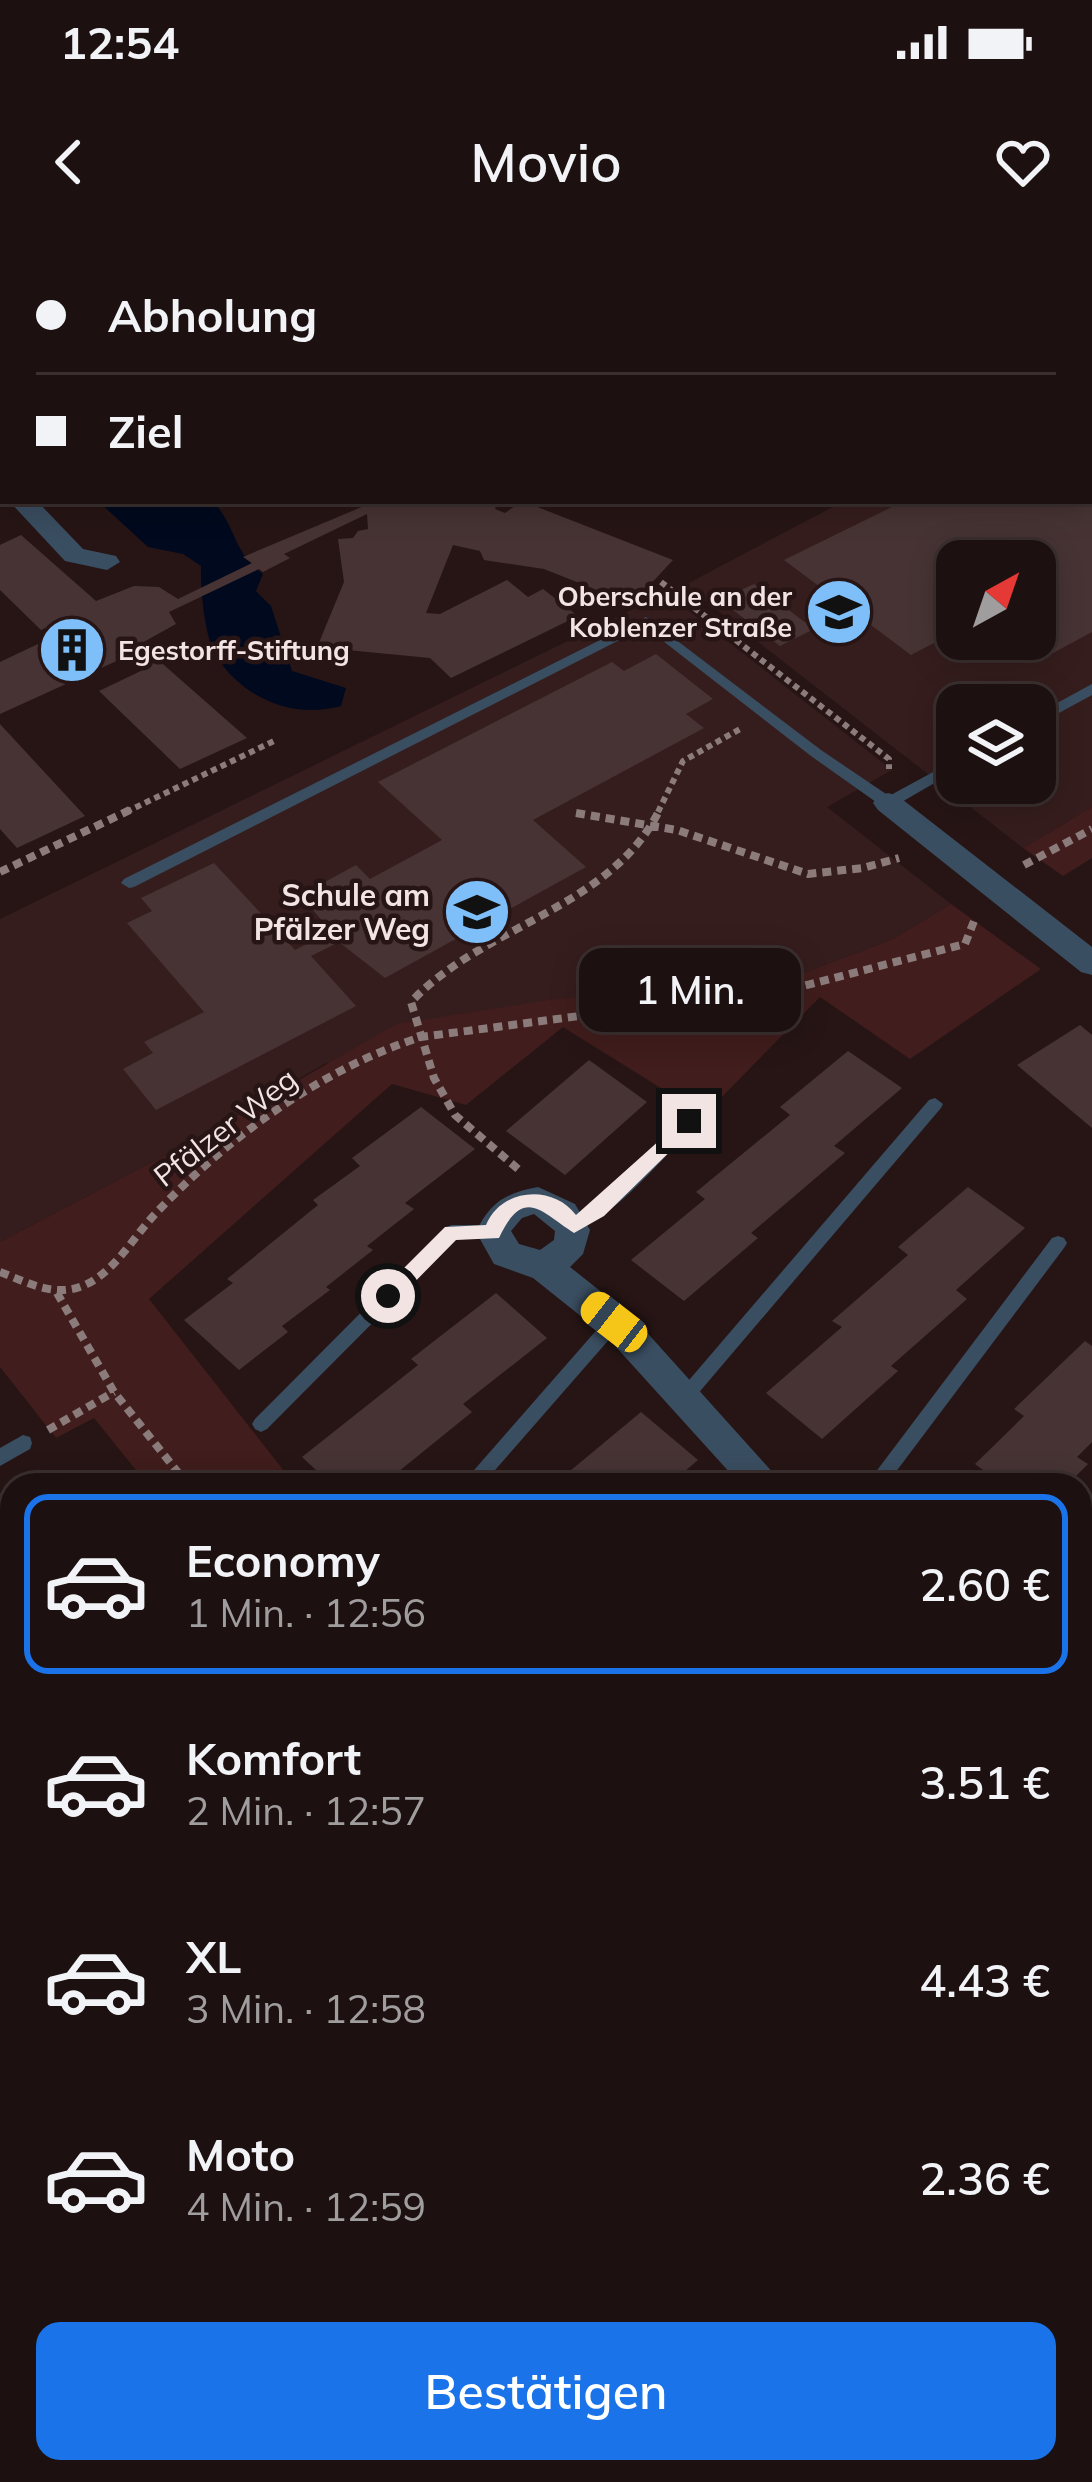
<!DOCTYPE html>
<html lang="de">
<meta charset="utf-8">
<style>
body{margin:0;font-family:Mulish,sans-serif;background:#251919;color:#f1f3f6;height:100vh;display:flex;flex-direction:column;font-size:45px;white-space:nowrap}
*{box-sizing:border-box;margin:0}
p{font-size:39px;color:#a09d9f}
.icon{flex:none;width:66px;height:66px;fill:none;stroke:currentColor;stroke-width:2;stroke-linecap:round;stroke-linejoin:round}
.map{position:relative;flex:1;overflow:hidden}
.details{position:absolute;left:0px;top:1233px;width:1092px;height:1011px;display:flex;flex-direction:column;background:#1d1010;border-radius:36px 36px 0 0;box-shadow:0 6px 30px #0003,0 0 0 3px #3b3030}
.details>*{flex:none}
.top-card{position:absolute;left:0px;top:0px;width:1092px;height:264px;box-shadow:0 6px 30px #0003,0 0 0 3px #3b3030;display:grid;align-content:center;height:264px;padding:0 36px;background:#1d1010}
.needle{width:78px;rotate:40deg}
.controls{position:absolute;left:936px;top:300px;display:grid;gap:24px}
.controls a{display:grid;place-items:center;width:120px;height:120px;border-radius:24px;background:#1d1010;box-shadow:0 6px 30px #0003,0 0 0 3px #3b3030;font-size:60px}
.end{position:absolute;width:54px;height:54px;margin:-27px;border:15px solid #f1e4e3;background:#111;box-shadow:0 0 0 6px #111}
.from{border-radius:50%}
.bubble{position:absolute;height:84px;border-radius:24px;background:#1d1010;box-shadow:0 6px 30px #0003,0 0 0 3px #3b3030;font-size:39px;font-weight:600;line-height:84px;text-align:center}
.car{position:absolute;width:36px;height:72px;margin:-36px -18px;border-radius:15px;box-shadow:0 0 9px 3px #0007;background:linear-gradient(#f5c518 24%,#345 0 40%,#f5c518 0 76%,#345 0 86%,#f5c518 0)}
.top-card b{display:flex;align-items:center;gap:42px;height:114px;font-size:45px}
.top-card b+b{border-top:3px solid #3b3030}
.top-card i{width:30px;height:30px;background:#f1f3f6}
ul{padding:21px 0 0;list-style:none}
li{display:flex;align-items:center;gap:36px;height:180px;margin:0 24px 18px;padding:0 12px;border:6px solid transparent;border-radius:24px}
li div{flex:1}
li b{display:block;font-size:45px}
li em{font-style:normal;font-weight:600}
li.selected{border-color:#1a73e8}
li>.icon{width:108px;height:108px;stroke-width:1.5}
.cta{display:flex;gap:24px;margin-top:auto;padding:24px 36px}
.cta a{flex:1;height:138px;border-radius:24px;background:#1a73e8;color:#fff;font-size:48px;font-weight:600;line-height:138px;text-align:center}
.status{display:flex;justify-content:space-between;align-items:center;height:84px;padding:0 60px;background:#1d1010;direction:ltr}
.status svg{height:33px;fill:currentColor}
header{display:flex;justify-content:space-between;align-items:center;height:156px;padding:0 36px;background:#1d1010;font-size:54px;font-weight:600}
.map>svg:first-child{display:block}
.built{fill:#361d1d;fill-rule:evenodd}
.green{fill:#411d1d}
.water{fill:#00091e}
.building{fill:#473333}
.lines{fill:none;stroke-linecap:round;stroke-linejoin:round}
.path-far2{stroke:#8b7b7b;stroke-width:6;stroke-dasharray:6 4.5;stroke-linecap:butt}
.path-far1{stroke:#8b7b7b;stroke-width:8;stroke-dasharray:9 6;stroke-linecap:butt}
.path{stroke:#8b7b7b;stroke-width:9;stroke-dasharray:10 8;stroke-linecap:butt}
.service{fill:#3a4e61;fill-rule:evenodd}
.minor{fill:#3a4e61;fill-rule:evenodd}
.tertiary{fill:#3a4e61;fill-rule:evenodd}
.tram{stroke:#c9bbba;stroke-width:3}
.route{fill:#f1e4e3}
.labels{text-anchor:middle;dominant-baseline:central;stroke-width:9;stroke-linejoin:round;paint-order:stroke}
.far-poi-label{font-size:27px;font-weight:bold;fill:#f1e4e3;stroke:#271515;text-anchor:end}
.poi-label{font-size:30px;font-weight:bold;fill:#f1e4e3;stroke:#271515;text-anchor:end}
.street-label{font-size:30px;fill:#f1e4e3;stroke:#271515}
</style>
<div class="status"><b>12:54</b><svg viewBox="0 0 49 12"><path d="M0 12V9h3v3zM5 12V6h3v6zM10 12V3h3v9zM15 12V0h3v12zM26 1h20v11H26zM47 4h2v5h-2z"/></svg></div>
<header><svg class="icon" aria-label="back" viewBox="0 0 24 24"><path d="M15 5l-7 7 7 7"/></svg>Movio<svg class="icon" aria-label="heart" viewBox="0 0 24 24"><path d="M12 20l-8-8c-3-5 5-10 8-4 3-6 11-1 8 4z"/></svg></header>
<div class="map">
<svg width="1092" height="2242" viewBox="0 0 1092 2242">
<rect width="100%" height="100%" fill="#271515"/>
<path class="built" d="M1092 138V567L1023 608 685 345 844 261H1089ZM957 321H1035V399H957ZM957 465H1035V543H957Z
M666 353 892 530 827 567 951 664 893 699 801 734 690 746 324 824 183 906 0 1002V679Z
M1080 1585 1092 1602V1913L1080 1921Z
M1092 2090V2197L1080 2209V2098Z
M195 2232H640L630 2242H183Z
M887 2232H1070L1066 2242H1006L1008 2233 993 2242H874Z"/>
<path class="green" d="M1092 567V618L1063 636 1023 608Z
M951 664 1041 729 910 819 820 757 704 875 563 787 466 865 392 844 149 1059 295 1245H148L94 1178 56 1198 0 1127V1002L183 906 397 784 549 760 801 734 893 699Z
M1092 1361V1498L1080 1486V1378Z
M12 2230V2232H195L183 2242H0Z"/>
<path class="water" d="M98 261H213C238 290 232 311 263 334L256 351 271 366 292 431 346 448 341 466C294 479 246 460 217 418 205 400 200 349 201 326L183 314 148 307Z"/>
<path class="building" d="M356 261H498L495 269 505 273 522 261 673 320 632 364 544 329 484 320 480 311 453 305 426 373 440 374 507 340 528 357 543 349 578 376 451 438 430 418 347 410 326 416 316 410 344 342 338 299 353 298 358 291 368 289 367 274 284 314 290 318 263 332 259 329 169 372 176 384 140 404 247 498 180 529 99 451 147 428 124 408 115 412 121 419 0 474V422L57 395 49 386 41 390 0 350V305L21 295 96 361 134 346 159 347 178 359 252 323 243 317 364 266Z
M904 261H1092V392L1042 419 1014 399H1035V321H957V391L911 415 784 320Z
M754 344 814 389 780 406 720 360Z
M656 414 713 459 686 474 704 488 533 580 586 627 385 738 339 702 311 716 356 766 156 870 123 829 153 813 144 802 204 772 127 683 152 671 141 658 214 623 295 710 331 692 301 655 356 625 370 639 442 600 378 542 612 422 624 431Z
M0 484 85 576 17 608 0 589Z
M1080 785 1092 795V888L1017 825Z
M848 811 902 848 834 906 845 913 751 993 758 998 684 1061 631 1020 705 959 696 952 790 875 780 867Z
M589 820 647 862 565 935 506 891Z
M421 867 475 909 405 963 414 969 367 1006 373 1010 326 1047 330 1050 282 1086 288 1092 239 1130 184 1080 233 1043 227 1039 318 965 313 960 360 926 352 918Z
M968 947 1025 988 956 1050 967 1059 891 1126 898 1131 822 1199 766 1153 842 1087 832 1081 908 1015 898 1007Z
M496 1053 547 1098 463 1164 472 1172 382 1245H332L302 1217 418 1125 411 1119Z
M1085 1101 1092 1106V1202L1077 1217 1088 1224 1067 1245H967L983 1230 975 1224 1024 1176 1014 1169Z
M641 1172 698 1220 669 1245 558 1241Z
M12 1283V1370L0 1377V1291Z
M12 1603V1675L0 1657V1611Z
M1080 1641 1092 1663V1854L1080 1860Z
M12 1909V2037L0 2047V1919Z
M410 2232H569L558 2242H418Z"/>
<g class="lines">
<path class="path-far2" d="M50 3 60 0
M661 342 889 519V529
M126 572 274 501
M658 572 683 521 740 489"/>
<path class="path-far1" d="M576 573 677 590 808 634 863 628 899 618
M1024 625 1092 589
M0 632 132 569
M518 929 455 875 434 838 411 762C483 685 611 669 660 569
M0 1032C29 1043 56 1059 87 1044 117 1029 134 996 156 973 227 898 323 828 421 797L799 747 965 704 976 676
M57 1053 114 1152 188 1245
M48 1190 114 1152"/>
<path class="path" d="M1080 1454 1092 1445
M71 2242 83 2232
M1075 2242 1092 2230"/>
<path class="service" d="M646 377 821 510 889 556 957 519V530L893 567H883L811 516 645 387 134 647 129 648 121 643 124 639Z
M1092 444V455L1035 486V475Z
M935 858 943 864 941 868 690 1163H678L675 1158 678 1153 929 860Z
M689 875 695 877 697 881 695 885C669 911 602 993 568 990L565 985 568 980 592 966 683 877Z
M452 985H493L502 992 493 999H456L267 1189 261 1192 255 1189 252 1184 255 1179 446 987Z
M1058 996 1064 998 1067 1003 1064 1008 886 1245H866L1052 998Z
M614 1075 620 1077 623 1082 620 1087 482 1245H461L608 1077Z
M23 1195 30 1197 32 1203 30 1209 0 1226V1208Z
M1092 1296C1092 1310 1092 1324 1080 1329 1080 1315 1077 1301 1092 1296Z
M12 1450V1470L0 1476V1456Z
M12 1795V1820L0 1827V1802Z
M12 2153V2181L0 2187V2159Z"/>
<path class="minor" d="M150 0H176L178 3H153Z
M582 0H608L580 3Z
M645 0H669L670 3H646Z
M9 261H37L83 309 116 316 120 322 107 330 65 321Z
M888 553 898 556 1092 707V735L1081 732 878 570 873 563 878 556Z
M538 947 575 964 590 990 583 1014 570 1027 633 1077 784 1245H741L607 1097 533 1038 494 1024 476 992C490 962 506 953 538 947ZM534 974 555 991 554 1000 540 1010 519 1004 511 991 522 978Z
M1080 1515 1092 1520V1567L1080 1563Z"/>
<path class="tertiary" d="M1092 1972V2033L1080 2038V1977Z
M717 2232H785L781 2242H712Z"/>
<path class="tram" d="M1080 2121 1092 2113
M1080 2178 1092 2163
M901 2242 915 2232
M955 2242 969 2232
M1033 2242 1039 2232"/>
</g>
<path class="route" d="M689 874 698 881 696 886 604 976 574 993C543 974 524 944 499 998L456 1000 395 1062H381V1051L445 987 486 985C501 948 553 944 576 975Z"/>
<defs>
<g id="school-disc" transform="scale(3.45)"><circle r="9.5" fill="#7ebef9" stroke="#271515"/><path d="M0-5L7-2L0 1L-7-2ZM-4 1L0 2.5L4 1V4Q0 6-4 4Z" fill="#111"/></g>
<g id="building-disc" transform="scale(3.45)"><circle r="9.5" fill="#7ebef9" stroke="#271515"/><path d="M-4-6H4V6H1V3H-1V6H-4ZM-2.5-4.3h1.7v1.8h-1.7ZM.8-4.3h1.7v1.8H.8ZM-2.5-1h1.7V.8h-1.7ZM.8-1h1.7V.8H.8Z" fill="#111"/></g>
</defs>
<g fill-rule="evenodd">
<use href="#school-disc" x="839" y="372"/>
<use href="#building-disc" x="72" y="410"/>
<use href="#school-disc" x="477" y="672"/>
</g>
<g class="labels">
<g class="far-poi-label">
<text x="792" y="356">Oberschule an der<tspan x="792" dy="31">Koblenzer Straße</tspan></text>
<text x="118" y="410" text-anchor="start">Egestorff-Stiftung</text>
</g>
<g class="poi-label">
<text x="430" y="655">Schule am<tspan x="430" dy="34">Pfälzer Weg</tspan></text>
</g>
<g class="street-label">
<text transform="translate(225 887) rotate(-38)">Pfälzer Weg</text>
</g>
</g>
</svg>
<div class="controls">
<a><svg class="needle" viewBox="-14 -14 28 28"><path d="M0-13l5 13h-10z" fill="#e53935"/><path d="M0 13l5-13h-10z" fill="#a09d9f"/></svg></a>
<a><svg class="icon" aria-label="layers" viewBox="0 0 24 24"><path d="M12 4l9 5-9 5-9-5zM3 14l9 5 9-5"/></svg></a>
</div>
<i class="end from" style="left:388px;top:1056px"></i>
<i class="end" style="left:689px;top:881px"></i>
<div class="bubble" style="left:579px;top:708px;width:222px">1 Min.</div>
<i class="car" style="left:614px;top:1082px;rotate:308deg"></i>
<div class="top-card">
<b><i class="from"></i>Abholung</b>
<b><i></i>Ziel</b>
</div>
<section class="details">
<ul>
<li class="selected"><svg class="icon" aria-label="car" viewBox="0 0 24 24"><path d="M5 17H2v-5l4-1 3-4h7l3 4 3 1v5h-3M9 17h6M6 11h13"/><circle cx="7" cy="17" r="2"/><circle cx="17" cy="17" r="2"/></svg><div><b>Economy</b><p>1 Min. · 12:56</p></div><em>2.60 €</em></li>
<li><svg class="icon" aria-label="car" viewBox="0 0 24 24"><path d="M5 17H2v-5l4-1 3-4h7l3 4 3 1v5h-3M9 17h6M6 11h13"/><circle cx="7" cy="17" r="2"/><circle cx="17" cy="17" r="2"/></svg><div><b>Komfort</b><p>2 Min. · 12:57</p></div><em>3.51 €</em></li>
<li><svg class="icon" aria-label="car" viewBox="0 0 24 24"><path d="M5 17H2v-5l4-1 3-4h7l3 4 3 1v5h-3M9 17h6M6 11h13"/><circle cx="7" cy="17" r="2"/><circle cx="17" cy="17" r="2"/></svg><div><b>XL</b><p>3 Min. · 12:58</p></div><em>4.43 €</em></li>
<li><svg class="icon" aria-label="car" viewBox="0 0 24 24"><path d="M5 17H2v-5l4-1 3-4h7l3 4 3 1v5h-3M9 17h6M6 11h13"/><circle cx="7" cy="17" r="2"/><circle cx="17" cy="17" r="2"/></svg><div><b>Moto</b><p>4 Min. · 12:59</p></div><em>2.36 €</em></li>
</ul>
<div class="cta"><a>Bestätigen</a></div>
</section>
</div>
